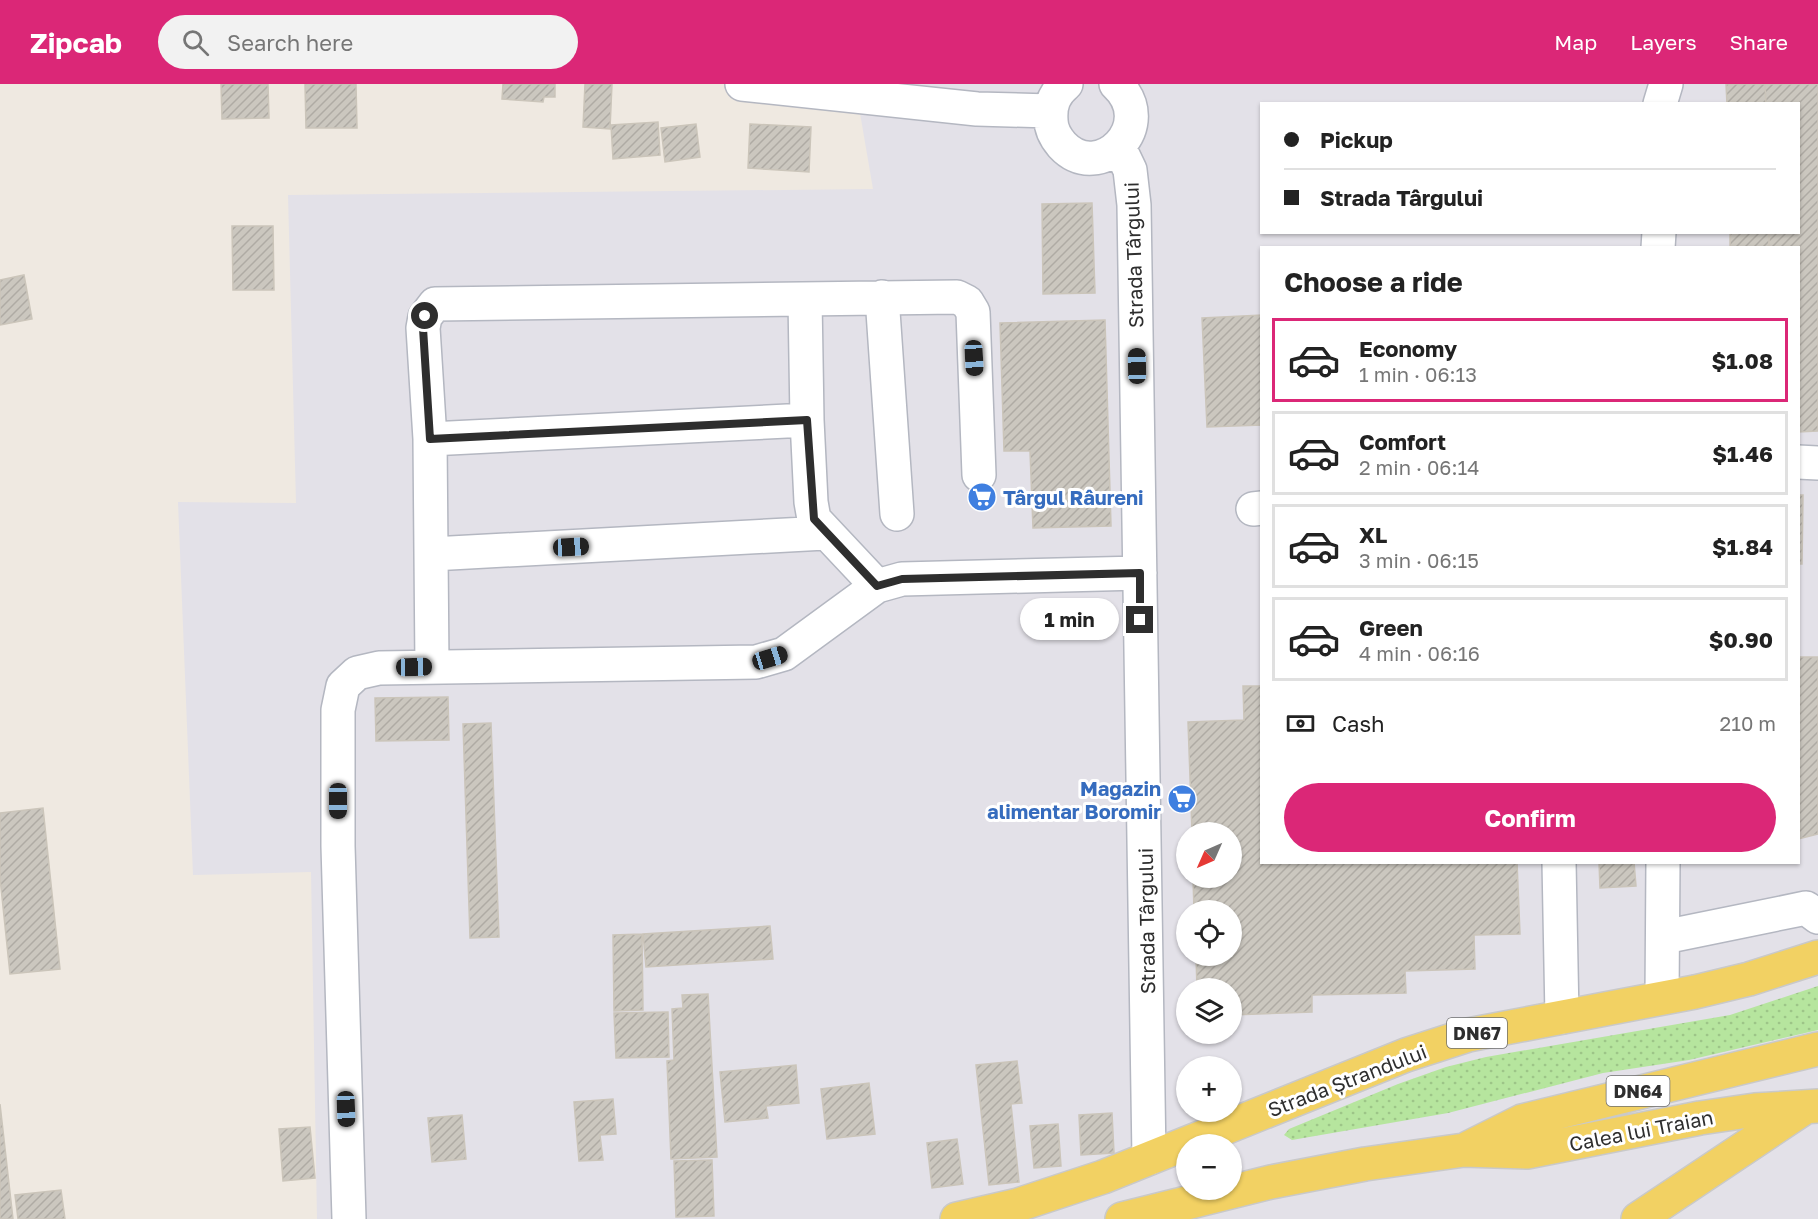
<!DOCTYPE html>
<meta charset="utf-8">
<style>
body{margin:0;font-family:"Golos Text",sans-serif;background:#f2f2f2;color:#222;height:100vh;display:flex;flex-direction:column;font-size:22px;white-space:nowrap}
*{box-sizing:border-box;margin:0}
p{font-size:20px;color:#767676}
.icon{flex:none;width:33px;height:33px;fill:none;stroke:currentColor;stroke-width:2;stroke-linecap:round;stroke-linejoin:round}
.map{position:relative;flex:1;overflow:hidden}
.side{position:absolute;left:1260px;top:162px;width:540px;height:618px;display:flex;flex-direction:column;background:#fff;border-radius:0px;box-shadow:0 2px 4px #0004}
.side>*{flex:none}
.banner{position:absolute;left:1260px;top:18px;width:540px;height:132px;border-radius:0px;box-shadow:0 2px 4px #0004;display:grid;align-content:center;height:132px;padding:0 24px;background:#fff}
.needle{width:39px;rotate:225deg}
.controls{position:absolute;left:1176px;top:738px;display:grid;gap:12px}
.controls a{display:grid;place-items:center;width:66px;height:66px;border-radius:50%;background:#fff;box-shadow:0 2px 4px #0004;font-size:30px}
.end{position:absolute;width:27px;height:27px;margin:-14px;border:8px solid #2e2e2e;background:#fff;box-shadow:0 0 0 3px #fff}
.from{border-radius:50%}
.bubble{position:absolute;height:42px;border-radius:21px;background:#fff;box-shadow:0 2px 4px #0004;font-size:20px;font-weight:700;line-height:42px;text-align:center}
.car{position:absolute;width:18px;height:36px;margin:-18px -9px;border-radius:8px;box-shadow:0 0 4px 2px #0007;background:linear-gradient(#222 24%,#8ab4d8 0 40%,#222 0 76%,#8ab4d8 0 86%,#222 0)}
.banner b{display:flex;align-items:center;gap:21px;height:57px;font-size:22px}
.banner b+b{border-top:2px solid #e0e0e0}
.banner i{width:15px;height:15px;background:#222}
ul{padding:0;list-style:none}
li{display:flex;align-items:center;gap:18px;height:84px;margin:0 12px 9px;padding:0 12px;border:3px solid #e0e0e0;border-radius:0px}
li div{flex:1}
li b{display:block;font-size:22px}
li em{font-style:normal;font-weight:700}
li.active{border-color:#db2777}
li>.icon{width:54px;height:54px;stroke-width:1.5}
h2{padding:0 24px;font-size:27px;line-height:72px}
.pay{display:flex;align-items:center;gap:15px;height:66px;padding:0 24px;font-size:22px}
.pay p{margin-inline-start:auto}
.primary-button{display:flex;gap:12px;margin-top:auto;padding:12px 24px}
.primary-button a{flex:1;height:69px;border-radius:36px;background:#db2777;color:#fff;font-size:24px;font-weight:700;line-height:69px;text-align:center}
header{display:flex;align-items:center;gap:36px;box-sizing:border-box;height:84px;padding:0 30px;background:#db2777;color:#fff}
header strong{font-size:28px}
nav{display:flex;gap:33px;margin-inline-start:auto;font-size:21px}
.search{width:420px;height:54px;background:#f2f2f2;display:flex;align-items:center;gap:15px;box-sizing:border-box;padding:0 21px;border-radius:33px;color:#767676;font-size:22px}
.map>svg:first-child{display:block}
.industrial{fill:#e3e1e8;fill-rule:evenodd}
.grass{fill:url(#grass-dots)}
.building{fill:url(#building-hatch);stroke:#cbc5ba;stroke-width:1.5}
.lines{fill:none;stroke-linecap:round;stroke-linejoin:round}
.minor-casing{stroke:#b4b7c1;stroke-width:36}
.major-casing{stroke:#c9c9c9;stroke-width:36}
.minor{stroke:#fff;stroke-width:33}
.major{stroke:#f2d163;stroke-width:33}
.route{stroke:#2e2e2e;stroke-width:8}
.labels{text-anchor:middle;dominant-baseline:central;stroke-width:6;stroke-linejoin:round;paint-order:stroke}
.shield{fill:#fff;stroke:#6d6d6d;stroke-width:1.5}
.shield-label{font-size:18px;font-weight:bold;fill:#2e2e2e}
.street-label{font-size:20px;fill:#2e2e2e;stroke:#fff}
.shop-label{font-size:20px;font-weight:bold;fill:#366cbe;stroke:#fff;text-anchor:start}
</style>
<header>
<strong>Zipcab</strong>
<div class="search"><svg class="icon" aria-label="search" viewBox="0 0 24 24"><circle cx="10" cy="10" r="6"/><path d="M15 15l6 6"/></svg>Search here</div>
<nav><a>Map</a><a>Layers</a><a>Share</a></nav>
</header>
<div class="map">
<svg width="1818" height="1135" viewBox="0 0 1818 1135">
<defs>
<pattern id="grass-dots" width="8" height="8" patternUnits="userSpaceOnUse" patternTransform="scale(1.5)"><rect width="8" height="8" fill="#b6e59e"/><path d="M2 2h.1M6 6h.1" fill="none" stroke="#9dc588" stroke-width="1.8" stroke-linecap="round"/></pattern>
<pattern id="building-hatch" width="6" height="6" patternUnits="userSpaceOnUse" patternTransform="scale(1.5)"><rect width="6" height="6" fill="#cbc7bf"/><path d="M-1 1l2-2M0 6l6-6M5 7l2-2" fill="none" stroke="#afaba4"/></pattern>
</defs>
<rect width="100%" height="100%" fill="#efe9e1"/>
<path class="industrial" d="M855 0H1818V1135H317L311 788 193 791 178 418 296 419 288 111 873 105ZM1262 20H1798V148H1262ZM1262 164H1798V778H1262ZM1186 748H1232V794H1186ZM1186 826H1232V872H1186ZM1186 904H1232V950H1186ZM1186 982H1232V1028H1186ZM1186 1060H1232V1106H1186Z"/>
<path class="grass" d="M1818 902V946L1689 976 1603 989 1448 1029 1292 1056 1284 1051 1289 1045 1398 1000 1446 983 1486 973 1730 931Z"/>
<path class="building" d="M221 0H268L269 34 222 35Z
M305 0H356L357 44H306Z
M503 0H555V13H544L543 18 502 15Z
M585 0H612L610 45 583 43Z
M1726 0H1765L1766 20H1727Z
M1765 0H1818V347L1798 348V164H1769V148H1798V20H1766Z
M658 38 660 71 613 75 611 41Z
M696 40 700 73 665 78 661 44Z
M750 40 811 43 809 88 748 84Z
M1092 119 1095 209 1043 210 1042 120Z
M232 142H273L274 206H233Z
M1730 148H1769V164H1730Z
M24 191 32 235 0 241V196Z
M1262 231V341L1207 343 1202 234Z
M1105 236 1111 442 1033 444 1030 367H1004L1000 239Z
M1798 411H1803L1802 480H1798Z
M1798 573H1818V750L1798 755Z
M1243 602H1262V778H1517L1520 850 1474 851 1475 885 1405 887 1406 909 1312 911V928L1232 931V904H1197L1196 872H1232V826H1194L1193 794H1232V748H1192L1188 638 1244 636Z
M448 613 449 656 376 657 375 614Z
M491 639 499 853 470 854 463 640Z
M43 724 60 885 10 890 0 794V729Z
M1599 778H1634L1636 802 1600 804Z
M770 842 773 875 646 883 643 850Z
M642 850 643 926 614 927 613 851Z
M708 910 717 1073 671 1075 667 977 674 976 672 925 683 924 682 911Z
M668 928 669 973 616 974 614 929Z
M1017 977 1022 1019 1011 1020 1019 1098 989 1101 976 981Z
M796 981 799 1019 766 1022 768 1034 725 1038 720 988Z
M869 999 875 1050 827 1055 821 1005Z
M613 1015 616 1050 600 1051 603 1076 579 1077 574 1018Z
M0 1020 13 1135H0Z
M1112 1029 1114 1069 1081 1071 1079 1031Z
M462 1031 466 1075 432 1078 428 1034Z
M1058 1040 1061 1082 1034 1084 1030 1042Z
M310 1043 315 1094 283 1097 279 1045Z
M957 1055 963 1100 932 1104 927 1059Z
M712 1076 714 1132 676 1133 674 1077Z
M61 1106 65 1135H18L15 1111Z"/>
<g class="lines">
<g class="minor-casing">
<path id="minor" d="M742 0 977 25 1050 27
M1066 0C1054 10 1050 21 1051 36 1051 46 1056 54 1062 61 1099 101 1160 41 1116 0
M1660 20 1666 0
M1119 63 1130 86 1134 121 1149 1074
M1658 164 1659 148
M882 213 897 430
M805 215 807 336 811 418 814 435 877 502
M430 355 807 336
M1798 378 1818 379
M1253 425 1262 424
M432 470 825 449
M432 583 430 355 423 244 425 233 435 220 957 213 967 218 973 228 979 391
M1559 778 1562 933
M1664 853 1806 824 1818 833
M1662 913 1663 778
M349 1135 338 762V626L343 602 357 589 379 584 756 578 784 570 877 502 902 495 1140 489"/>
</g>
<g class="major-casing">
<path id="major" d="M1468 1064 1522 1037 1818 965
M957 1135 1018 1121 1103 1093 1406 971 1468 951 1695 908 1749 895 1818 873
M1122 1135 1271 1098 1365 1080 1464 1066 1527 1068 1700 1034 1755 1026 1818 1022
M1638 1135 1804 1024"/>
</g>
<use href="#minor" class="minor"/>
<use href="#major" class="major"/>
</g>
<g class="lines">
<path class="route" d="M425 232 423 244 430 355 807 336 814 435 877 502 902 495 1140 489V536"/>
</g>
<defs>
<g id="supermarket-disc" transform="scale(1.5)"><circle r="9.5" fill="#3f7fe0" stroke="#fff"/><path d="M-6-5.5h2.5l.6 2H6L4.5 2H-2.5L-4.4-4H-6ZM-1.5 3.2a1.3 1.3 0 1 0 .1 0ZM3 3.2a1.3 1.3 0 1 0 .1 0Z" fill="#fff"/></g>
</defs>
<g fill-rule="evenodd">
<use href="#supermarket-disc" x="982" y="413"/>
<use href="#supermarket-disc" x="1182" y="715"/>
</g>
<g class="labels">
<g class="shield">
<rect x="1447" y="934" width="60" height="30" rx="4.5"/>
<rect x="1606.5" y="992" width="63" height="30" rx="4.5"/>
</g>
<g class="shield-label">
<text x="1477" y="949">DN67</text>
<text x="1638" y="1007">DN64</text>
</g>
<g class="street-label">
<text transform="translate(1133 171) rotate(-92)">Strada Târgului</text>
<text transform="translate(1146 837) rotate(-91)">Strada Târgului</text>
<text transform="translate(1347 996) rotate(-21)">Strada Ștrandului</text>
<text transform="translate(1641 1046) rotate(-11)">Calea lui Traian</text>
</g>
<g class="shop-label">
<text x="1003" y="413">Târgul Râureni</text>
<text x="1161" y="704" text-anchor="end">Magazin<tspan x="1161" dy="23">alimentar Boromir</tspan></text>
</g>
</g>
</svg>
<div class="controls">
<a><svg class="needle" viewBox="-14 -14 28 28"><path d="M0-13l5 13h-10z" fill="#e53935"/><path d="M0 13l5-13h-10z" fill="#767676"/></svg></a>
<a><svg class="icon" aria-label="locate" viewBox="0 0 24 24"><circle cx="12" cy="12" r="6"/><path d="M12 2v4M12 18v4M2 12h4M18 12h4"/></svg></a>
<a><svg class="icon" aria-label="layers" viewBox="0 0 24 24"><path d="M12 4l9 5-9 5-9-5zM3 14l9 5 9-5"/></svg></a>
<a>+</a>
<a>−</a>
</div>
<i class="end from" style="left:425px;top:232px"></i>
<i class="end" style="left:1140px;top:536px"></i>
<div class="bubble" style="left:1020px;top:514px;width:99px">1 min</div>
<i class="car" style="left:974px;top:274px;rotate:177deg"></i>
<i class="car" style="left:1137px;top:282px;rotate:359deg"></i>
<i class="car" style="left:571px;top:463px;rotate:87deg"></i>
<i class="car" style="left:770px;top:574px;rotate:73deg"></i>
<i class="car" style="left:414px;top:583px;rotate:89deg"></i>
<i class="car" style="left:338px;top:717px;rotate:180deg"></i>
<i class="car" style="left:346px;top:1025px;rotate:178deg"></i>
<div class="banner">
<b><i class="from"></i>Pickup</b>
<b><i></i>Strada Târgului</b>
</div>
<section class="side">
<h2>Choose a ride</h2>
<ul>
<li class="active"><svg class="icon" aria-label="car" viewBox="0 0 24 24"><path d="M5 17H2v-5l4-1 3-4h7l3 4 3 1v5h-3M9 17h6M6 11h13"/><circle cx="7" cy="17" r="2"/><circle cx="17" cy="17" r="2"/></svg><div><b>Economy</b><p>1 min · 06:13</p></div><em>$1.08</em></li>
<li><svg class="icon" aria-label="car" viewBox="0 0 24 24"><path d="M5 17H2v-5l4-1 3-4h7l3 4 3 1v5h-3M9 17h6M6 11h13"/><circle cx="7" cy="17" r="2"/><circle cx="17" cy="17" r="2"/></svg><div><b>Comfort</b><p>2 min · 06:14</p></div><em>$1.46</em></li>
<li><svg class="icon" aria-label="car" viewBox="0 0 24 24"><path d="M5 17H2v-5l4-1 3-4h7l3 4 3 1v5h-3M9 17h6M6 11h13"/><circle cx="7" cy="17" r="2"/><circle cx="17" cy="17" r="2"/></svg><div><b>XL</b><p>3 min · 06:15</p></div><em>$1.84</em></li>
<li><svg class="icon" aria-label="car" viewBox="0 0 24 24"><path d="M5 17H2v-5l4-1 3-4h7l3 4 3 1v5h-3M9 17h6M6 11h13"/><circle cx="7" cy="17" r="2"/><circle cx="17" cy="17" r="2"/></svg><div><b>Green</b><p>4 min · 06:16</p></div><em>$0.90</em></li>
</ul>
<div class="pay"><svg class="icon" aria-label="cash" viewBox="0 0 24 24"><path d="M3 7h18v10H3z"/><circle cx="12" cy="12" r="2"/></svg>Cash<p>210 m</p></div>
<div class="primary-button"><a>Confirm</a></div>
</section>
</div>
